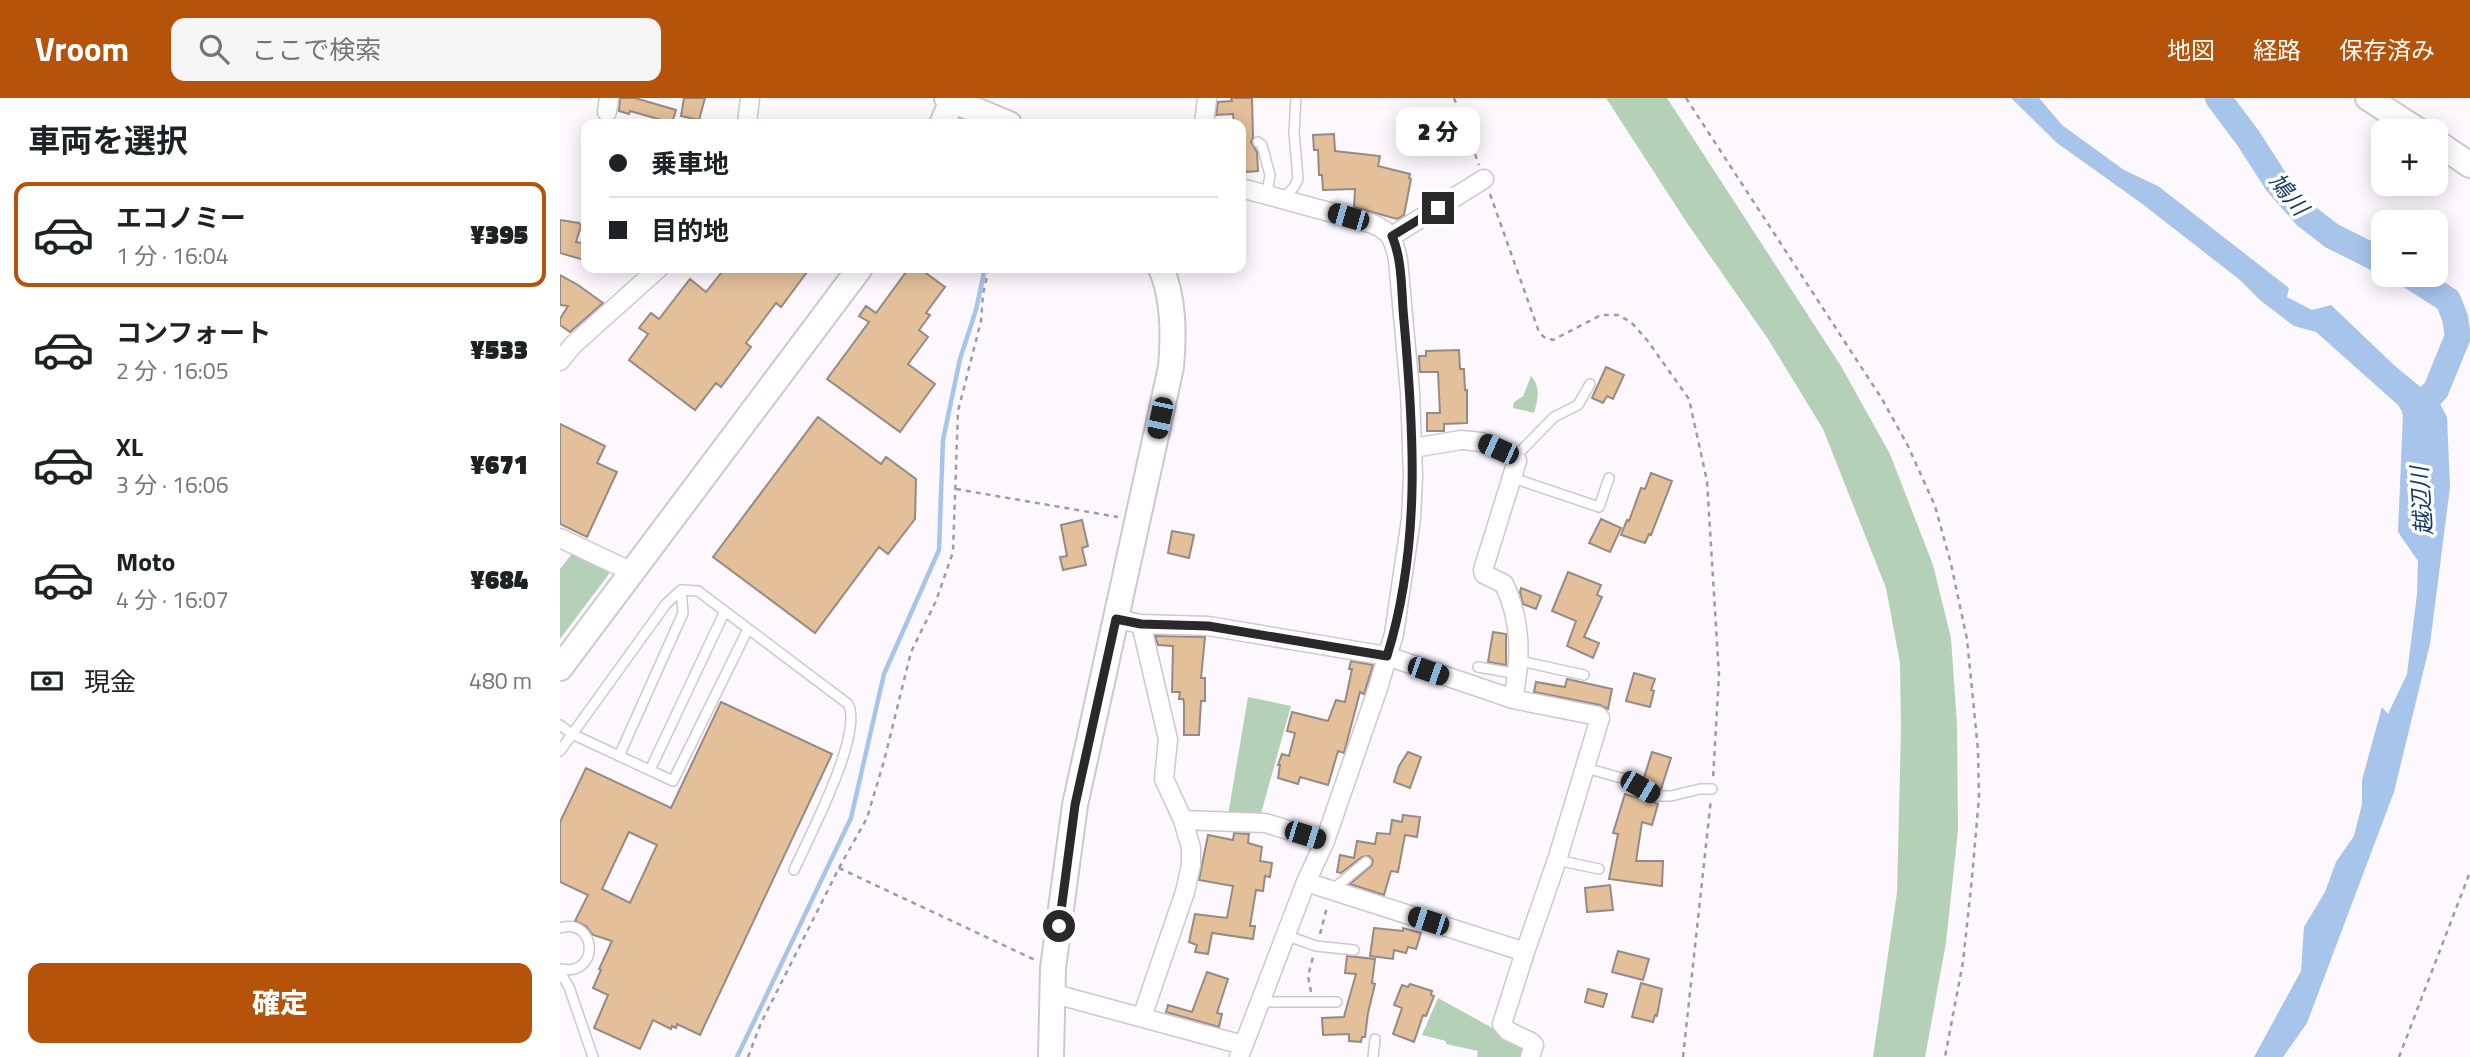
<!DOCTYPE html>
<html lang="ja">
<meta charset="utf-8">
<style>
body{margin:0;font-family:"Titillium Web","Noto Sans JP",sans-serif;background:#f6f6f6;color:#202124;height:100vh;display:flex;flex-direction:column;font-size:26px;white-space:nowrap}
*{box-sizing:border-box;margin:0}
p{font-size:23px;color:#757577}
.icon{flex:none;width:38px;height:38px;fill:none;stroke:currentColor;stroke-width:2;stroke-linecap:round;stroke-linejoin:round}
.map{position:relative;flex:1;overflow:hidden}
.side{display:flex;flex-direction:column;background:#fff;width:560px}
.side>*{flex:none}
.top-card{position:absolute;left:21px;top:21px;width:665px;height:154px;border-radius:14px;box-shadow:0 4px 18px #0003;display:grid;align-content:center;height:154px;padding:0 28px;background:#fff}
.fabs{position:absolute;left:1811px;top:21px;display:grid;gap:14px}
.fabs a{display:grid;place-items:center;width:77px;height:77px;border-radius:14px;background:#fff;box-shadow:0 4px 18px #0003;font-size:35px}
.end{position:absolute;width:32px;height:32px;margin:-16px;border:9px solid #2b282c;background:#fff;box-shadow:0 0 0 4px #fff}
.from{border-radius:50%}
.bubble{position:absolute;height:49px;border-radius:14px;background:#fff;box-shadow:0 4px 18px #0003;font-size:23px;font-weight:800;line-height:49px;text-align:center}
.car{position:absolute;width:21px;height:42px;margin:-21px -10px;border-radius:9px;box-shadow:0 0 5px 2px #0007;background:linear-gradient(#222 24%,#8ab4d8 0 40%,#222 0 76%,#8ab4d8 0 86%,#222 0)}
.top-card b{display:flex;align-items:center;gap:24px;height:66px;font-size:26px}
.top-card b+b{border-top:2px solid #e0e0e0}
.top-card i{width:18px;height:18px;background:#202124}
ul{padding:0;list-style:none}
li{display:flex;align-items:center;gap:21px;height:105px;margin:0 14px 10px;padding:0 14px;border:4px solid transparent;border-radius:14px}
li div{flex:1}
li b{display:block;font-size:26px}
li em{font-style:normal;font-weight:800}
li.on{border-color:#b45309}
li>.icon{width:63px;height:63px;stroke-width:1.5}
h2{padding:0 28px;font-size:32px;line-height:84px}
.pay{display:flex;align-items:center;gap:18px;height:77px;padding:0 28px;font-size:26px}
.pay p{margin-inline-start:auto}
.primary-button{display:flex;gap:14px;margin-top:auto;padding:14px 28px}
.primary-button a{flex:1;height:80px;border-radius:14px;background:#b45309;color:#fff;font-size:28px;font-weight:800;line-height:80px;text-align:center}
header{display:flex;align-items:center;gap:42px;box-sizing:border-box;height:98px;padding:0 35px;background:#b45309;color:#fff}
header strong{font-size:33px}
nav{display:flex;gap:38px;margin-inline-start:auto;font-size:24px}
.search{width:490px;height:63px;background:#f6f6f6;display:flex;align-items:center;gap:18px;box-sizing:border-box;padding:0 24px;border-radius:14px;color:#757577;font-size:26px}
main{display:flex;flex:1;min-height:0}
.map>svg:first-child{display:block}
.green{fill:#b4d1b8}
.water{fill:#a7c4eb}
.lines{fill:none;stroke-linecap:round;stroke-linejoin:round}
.stream{stroke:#a7c4eb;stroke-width:4.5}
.river{stroke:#a7c4eb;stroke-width:26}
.building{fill:#e3bf9a;stroke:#958b83;stroke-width:2;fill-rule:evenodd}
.lane-casing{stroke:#cec6d1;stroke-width:12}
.street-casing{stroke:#cec6d1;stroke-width:21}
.secondary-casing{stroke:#cec6d1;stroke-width:28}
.path{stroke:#9f9ba0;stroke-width:2.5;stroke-dasharray:5 5;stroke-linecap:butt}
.lane{stroke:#fff;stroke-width:9}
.street{stroke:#fff;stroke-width:18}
.secondary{stroke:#fff;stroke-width:24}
.route{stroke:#2b282c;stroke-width:9}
.labels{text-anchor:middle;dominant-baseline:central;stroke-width:7;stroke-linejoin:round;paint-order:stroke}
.water-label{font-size:23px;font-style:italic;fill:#133969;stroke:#fff}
</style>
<header>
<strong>Vroom</strong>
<div class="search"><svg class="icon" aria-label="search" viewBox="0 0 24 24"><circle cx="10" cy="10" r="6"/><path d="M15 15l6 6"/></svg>ここで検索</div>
<nav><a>地図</a><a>経路</a><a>保存済み</a></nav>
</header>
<main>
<section class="side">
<h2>車両を選択</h2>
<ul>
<li class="on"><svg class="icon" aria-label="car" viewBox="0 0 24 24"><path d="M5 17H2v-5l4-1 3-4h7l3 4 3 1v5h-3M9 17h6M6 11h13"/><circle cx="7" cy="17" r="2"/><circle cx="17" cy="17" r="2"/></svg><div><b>エコノミー</b><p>1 分 · 16:04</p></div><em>¥395</em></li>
<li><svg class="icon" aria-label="car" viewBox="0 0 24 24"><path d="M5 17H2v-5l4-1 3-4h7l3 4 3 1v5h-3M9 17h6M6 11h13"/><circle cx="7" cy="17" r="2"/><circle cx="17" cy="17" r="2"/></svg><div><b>コンフォート</b><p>2 分 · 16:05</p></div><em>¥533</em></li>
<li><svg class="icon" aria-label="car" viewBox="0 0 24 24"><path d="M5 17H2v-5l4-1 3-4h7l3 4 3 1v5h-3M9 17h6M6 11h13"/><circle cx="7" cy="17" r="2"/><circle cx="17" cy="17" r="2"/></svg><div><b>XL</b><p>3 分 · 16:06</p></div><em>¥671</em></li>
<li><svg class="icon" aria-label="car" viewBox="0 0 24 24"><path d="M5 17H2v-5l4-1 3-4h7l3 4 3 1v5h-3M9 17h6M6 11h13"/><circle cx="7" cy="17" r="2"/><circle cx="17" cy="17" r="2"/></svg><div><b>Moto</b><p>4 分 · 16:07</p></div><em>¥684</em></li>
</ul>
<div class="pay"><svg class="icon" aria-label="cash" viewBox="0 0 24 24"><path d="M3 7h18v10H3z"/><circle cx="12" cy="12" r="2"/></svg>現金<p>480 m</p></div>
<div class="primary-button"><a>確定</a></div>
</section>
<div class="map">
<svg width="1910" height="959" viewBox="0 0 1910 959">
<rect width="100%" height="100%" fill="#fdf8fe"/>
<path class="green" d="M1046 0H1107L1281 268 1330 356 1373 467 1391 540 1397 626 1398 732 1386 845 1365 959H1313L1337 795 1341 632 1340 565 1326 490 1263 331 1208 241 1127 125Z
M971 278C981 289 978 301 974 315L953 310 954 304 963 298Z
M14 453 48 470 49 476 0 541V471Z
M688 599 731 608 700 719 668 717Z
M878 900 967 949 963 959H917L918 953 886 946V943L862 937Z"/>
<path class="water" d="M1451 0H1479L1502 27 1564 72 1598 88 1729 190 1727 199 1752 212 1771 207 1835 268 1879 304 1887 319 1890 389 1870 546 1834 694 1747 925 1723 959H1694L1741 873 1744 829 1765 794 1776 764 1794 738 1802 706V682L1822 609 1828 616 1847 576 1857 496 1858 463 1838 434 1843 315 1838 307 1756 234 1734 228 1701 203 1680 182 1581 105 1497 45Z"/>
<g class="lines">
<path class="stream" d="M177 959 291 720 324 576 379 452 383 342 400 261 416 212 425 170"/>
<path class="river" d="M1658 0 1688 40 1717 85 1746 118 1772 138 1824 164
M1849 177 1888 202 1895 220 1898 238 1876 292 1855 313"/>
</g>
<path class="building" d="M60 0H75L116 12 112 25 70 13 69 16 59 13Z
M124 0H145L139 22 121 18Z
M671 0H692L693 39 691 44 697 54 698 73 686 74 685 70 681 71V26H674L673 16 656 17 658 4 672 3Z
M774 36 775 53 820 58 818 68 850 76 849 80 851 81 844 117 837 121 794 109 795 91 763 92 762 77H759L758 52H754L753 37Z
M0 122 19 125 21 128 16 144 26 146 24 162 0 155Z
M165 170H250L221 209 216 205 186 245 191 249 161 289 156 285 135 312 69 262 88 236 79 230 91 215 99 221 130 181 146 194Z
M349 170H359L385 189 366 215 370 217 359 232 368 239 348 266 375 286 340 334 267 281 309 224 299 218 306 208 316 215Z
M0 177 18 187 43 205 10 234 0 227V221L8 208 0 207Z
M899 252 900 271H904L905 292H907V325L884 326V333H867V315H880L878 274H860L859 258H866V253Z
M1046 269 1064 277 1053 301 1047 298 1043 305 1032 300Z
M258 319 321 366 326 359 356 381 355 421 328 456 319 449 255 535 153 459Z
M0 326 45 348 37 365 57 374 27 439 0 426Z
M1091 375 1112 383 1091 437 1089 436 1085 445 1061 437 1067 422 1069 423 1081 390 1085 391Z
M1041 421 1061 430 1050 454 1029 445Z
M522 422 528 448 522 450 526 467 503 472 500 459 507 458 501 427Z
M612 433 634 437 629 460 608 455Z
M1008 474 1041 487 1037 497 1042 499 1024 539 1039 545 1033 560 1007 548 1016 523 992 513Z
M961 490 981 498 976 511 963 506 960 494Z
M933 534 946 536V567L928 564Z
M595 538 645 539 641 580H645V603H641L639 637H624V605L623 601H619L620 594H612L613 548 598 547Z
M791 563 813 567 804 596 800 594 784 655 778 653 768 687 740 679 738 686 718 680 720 667H718L722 656 729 658 735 635 727 633 732 614 768 623 776 602 785 604 792 571H789Z
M1074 575 1095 581 1091 592 1094 593 1090 609 1066 603Z
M1007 581 1052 591 1048 611 1040 607 974 594 976 584 1005 589Z
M161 604 272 656 140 937 117 926 116 930 112 928 111 931 93 922 80 951 34 930 48 897 33 890 41 872 39 871 52 843 33 837 26 828 15 823 28 797 0 784V724L26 670 111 710ZM69 734 97 747 70 805 42 791Z
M848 654 861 659 850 690 834 684 839 668Z
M1092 654 1111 660 1101 691H1097L1083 683Z
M1065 696 1077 700 1078 697 1098 706 1092 727 1082 724 1076 763H1103L1102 788 1049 781 1058 736 1053 735Z
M843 717 860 719 857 739 845 737 838 774 831 773 824 797 790 786 812 767 813 762 809 758 802 759 781 775 777 774 780 757 794 760 797 743 815 746 817 735 830 736 832 722 842 724Z
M674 735 689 736 688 745 702 749 700 763 712 765 710 779 705 778 703 793 696 792 690 828H695L693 841 652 835 648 856 635 854 637 847 629 844 635 816 667 820 673 788 639 782 648 737 673 742Z
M1050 787 1053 812 1027 814 1025 790Z
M814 830 843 833V830L861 835 856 851 848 849 846 855 834 852 833 861 810 858Z
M1058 853 1089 861 1083 882 1052 874Z
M787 858 815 861 812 885 815 886 808 915 805 939H802L801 944 789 943V936L763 937 762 920 784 919 785 915 796 876 785 875Z
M647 874 668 881 657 915 662 916 659 929 606 914 608 907 632 914Z
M1081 885 1102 891 1097 918 1095 917 1093 924 1072 919Z
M850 886 872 893 871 897 874 898 866 918 863 917 854 944 833 936 842 910 834 907 842 887 848 889Z
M1028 891 1047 896 1043 909 1025 904Z"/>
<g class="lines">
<g class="lane-casing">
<path id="lane" d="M698 44 702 47 710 77 707 96
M723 101 734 89 738 81 734 34 736 0
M955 359 994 319 1018 307 1030 286
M953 380 1039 409 1049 380
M960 563 1024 577
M918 569 958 576
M0 627 12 636 113 683 188 531
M0 653 106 506 121 492 138 493 288 606C304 635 249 739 234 772
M59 658 123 515 121 492
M1026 670 1065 681 1095 698H1111L1140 691H1152
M90 672 165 513
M997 762 1039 771
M772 792 806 764
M0 830C37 819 41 879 0 871
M725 837 756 848 794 852
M0 874 9 889 33 959
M699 904H777
M813 959 815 941"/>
</g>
<g class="street-casing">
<path id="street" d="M47 14 49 0
M187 26 190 0
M644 26 647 0
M832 138 924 81
M0 263 13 247 99 170
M853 350 901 342 912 343 921 344 955 359 957 363 923 472 924 476 944 486C962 524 961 561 953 601
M0 440 72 474
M556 521 581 526 648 528 827 558 953 601 1038 618 1040 620 997 762 965 854
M581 526 608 641 604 681 623 722 631 750V767L625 794 582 919
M623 722 705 725 765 743
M746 784 965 854 942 926 948 933 971 944 974 947 970 959
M491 895 683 947
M679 959 746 784 765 743 818 590 834 536 851 421 853 378 850 294 838 162C834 141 830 132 810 125L681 90"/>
</g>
<g class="secondary-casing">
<path id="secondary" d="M387 0 449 26
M1808 0 1859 33
M382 26 393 0
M1876 44 1910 67
M0 570 300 170
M491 959 493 870 515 707 611 269C614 236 614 201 601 170"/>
</g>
<path class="path" d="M894 0 919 67
M1126 0 1322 301 1348 348 1375 408 1391 466 1407 541 1418 652 1419 699 1412 780 1403 864 1385 959
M930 96 979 234 984 239 993 242 1041 217H1058L1071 224 1087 242 1129 301 1147 383 1159 577 1153 681
M396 391 558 419
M279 770 475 862
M760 836 767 809
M751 894 748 878 753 859
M188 959 201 925 279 770 307 720 324 663 351 554 376 503 393 454 398 313 421 223 423 196 429 170
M1123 959 1151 701
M1839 959 1910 774"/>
<use href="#lane" class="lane"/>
<use href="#street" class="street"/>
<use href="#secondary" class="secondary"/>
</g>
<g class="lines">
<path class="route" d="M499 828 515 707 556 521 581 526 648 528 827 558C861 449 854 334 844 223 841 195 843 163 832 138L878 110"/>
</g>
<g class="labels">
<g class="water-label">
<text transform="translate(1729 96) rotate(50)">鳩川</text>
<text transform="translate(1861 403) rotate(-94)">越辺川</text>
</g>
</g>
</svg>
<div class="fabs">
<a>+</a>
<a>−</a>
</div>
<i class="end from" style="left:499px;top:828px"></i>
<i class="end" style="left:878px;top:110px"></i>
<div class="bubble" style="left:836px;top:9px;width:84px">2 分</div>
<i class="car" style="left:788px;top:119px;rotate:286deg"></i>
<i class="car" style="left:600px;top:320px;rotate:192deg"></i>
<i class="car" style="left:938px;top:351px;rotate:294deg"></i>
<i class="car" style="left:868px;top:573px;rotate:109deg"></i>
<i class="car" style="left:1080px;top:689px;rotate:120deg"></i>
<i class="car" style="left:745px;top:737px;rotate:107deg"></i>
<i class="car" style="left:868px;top:823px;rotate:288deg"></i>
<div class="top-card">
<b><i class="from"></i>乗車地</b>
<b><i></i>目的地</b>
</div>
</div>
</main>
